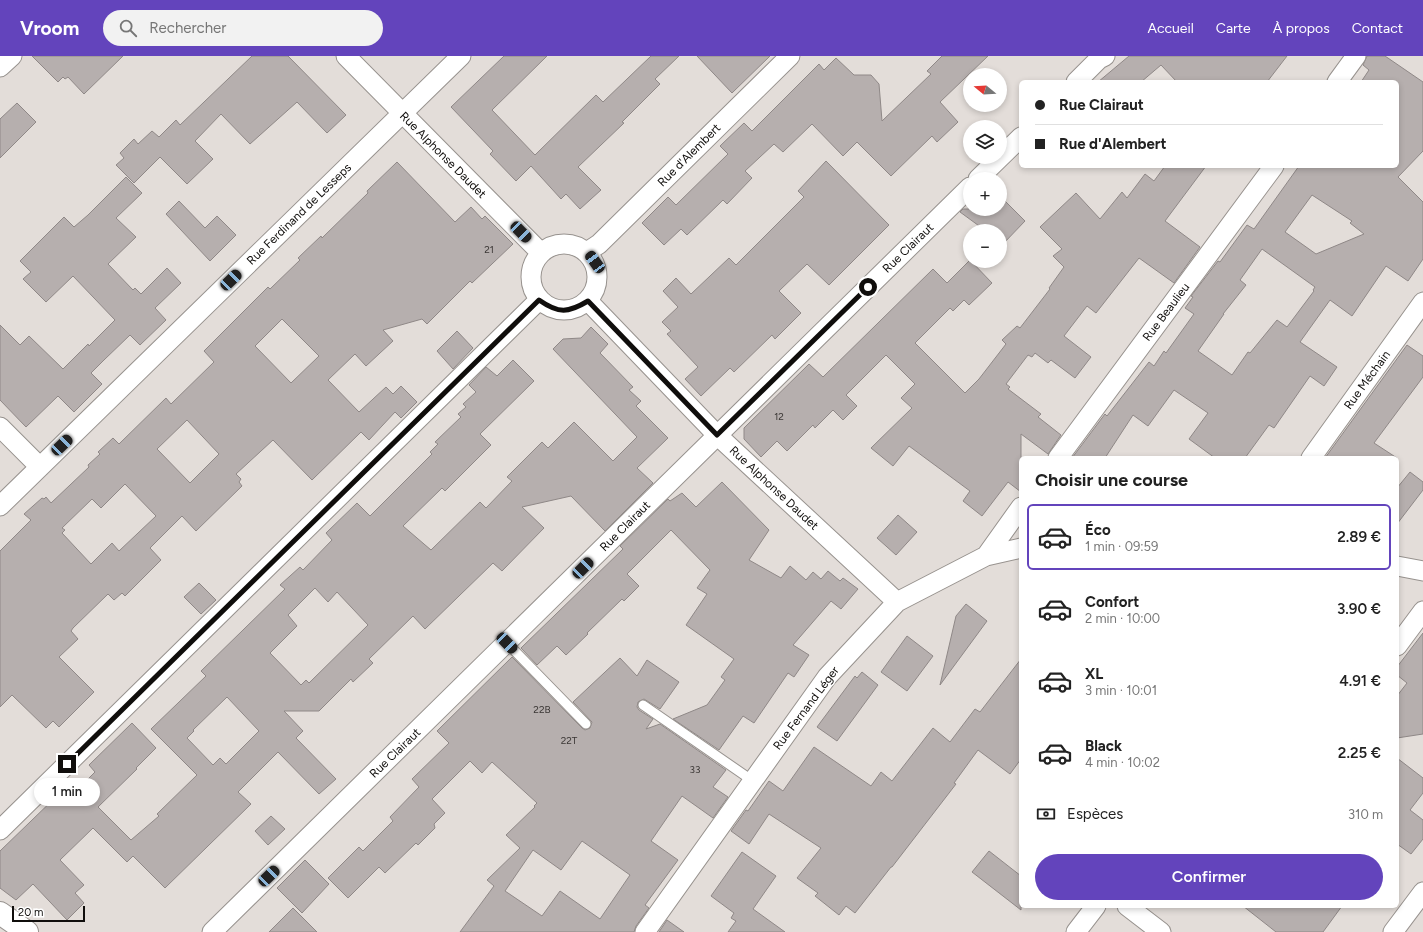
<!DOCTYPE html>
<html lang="fr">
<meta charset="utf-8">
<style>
body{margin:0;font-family:Figtree,sans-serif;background:#f2f2f2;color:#222;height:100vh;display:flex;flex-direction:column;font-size:15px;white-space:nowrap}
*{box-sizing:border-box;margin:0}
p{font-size:13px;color:#767676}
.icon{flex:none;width:22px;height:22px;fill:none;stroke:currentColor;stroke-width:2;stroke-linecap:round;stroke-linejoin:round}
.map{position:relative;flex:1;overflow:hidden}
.panel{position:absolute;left:1019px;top:400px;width:380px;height:452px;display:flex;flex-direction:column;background:#fff;border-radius:6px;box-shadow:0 2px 6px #0003}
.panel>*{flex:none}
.guide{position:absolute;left:1019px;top:24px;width:380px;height:88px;border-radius:6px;box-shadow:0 2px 6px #0003;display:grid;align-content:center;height:88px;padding:0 16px;background:#fff}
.needle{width:26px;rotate:288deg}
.buttons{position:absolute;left:963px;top:12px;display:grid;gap:8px}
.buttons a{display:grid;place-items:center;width:44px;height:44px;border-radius:50%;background:#fff;box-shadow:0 2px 6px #0003;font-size:20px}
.scale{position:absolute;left:12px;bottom:10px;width:73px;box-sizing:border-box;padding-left:4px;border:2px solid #100e0c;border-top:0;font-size:11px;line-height:14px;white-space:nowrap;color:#100e0c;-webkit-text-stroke:3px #fff;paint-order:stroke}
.end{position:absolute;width:18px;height:18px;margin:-9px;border:5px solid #100e0c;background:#fff;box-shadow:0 0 0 2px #fff}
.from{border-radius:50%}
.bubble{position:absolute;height:28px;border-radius:14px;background:#fff;box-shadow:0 2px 6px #0003;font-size:13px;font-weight:600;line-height:28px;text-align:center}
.car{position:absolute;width:12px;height:24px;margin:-12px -6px;border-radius:5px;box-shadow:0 0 3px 1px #0007;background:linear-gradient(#222 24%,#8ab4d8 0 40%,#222 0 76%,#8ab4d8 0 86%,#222 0)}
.guide b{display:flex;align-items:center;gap:14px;height:38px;font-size:15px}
.guide b+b{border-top:1px solid #e0e0e0}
.guide i{width:10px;height:10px;background:#222}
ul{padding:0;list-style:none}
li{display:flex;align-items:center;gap:12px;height:66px;margin:0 8px 6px;padding:0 8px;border:2px solid transparent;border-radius:6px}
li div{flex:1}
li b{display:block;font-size:15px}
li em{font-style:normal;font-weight:600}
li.current{border-color:#6344bc}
li>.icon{width:36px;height:36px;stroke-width:1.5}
h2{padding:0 16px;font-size:18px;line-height:48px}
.pay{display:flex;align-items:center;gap:10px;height:44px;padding:0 16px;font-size:15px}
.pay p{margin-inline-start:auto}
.button{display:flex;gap:8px;margin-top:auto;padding:8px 16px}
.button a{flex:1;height:46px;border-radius:24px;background:#6344bc;color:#fff;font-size:16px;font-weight:600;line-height:46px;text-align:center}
header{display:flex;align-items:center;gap:24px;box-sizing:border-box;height:56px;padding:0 20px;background:#6344bc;color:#fff}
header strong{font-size:19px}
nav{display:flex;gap:22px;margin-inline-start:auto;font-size:14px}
.search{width:280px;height:36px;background:#f2f2f2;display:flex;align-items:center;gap:10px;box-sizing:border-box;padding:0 14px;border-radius:22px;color:#767676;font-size:15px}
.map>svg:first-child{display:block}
.building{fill:#b6afae;stroke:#8f8887;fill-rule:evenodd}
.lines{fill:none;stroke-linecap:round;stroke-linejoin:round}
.lane-casing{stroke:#97928e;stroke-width:11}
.street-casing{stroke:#97928e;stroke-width:21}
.secondary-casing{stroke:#97928e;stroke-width:24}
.lane{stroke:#fff;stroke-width:9}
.street{stroke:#fff;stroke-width:19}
.secondary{stroke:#fff;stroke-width:22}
.route{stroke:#100e0c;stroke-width:5}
.labels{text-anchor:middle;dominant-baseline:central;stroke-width:3;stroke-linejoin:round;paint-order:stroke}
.number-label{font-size:10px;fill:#3a3634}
.street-label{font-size:12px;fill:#100e0c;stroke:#fff}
</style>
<header>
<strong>Vroom</strong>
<div class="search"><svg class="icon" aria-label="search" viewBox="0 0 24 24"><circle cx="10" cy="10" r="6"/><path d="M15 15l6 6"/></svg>Rechercher</div>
<nav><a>Accueil</a><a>Carte</a><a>À propos</a><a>Contact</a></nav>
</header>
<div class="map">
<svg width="1423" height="876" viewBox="0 0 1423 876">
<rect width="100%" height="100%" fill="#e3ddd9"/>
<path class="building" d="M32 0H123L84 38 68 21 65 23 63 21 58 26Z
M252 0H288L346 59 327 77 297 46 250 88 221 58 195 85 213 103 187 128 160 101 134 127 116 109 124 102 120 97 134 83 138 88 152 75 159 81 176 64 180 69Z
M504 0H547L492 54 535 99 596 39 603 46 651 0H679L655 23 660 28 622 66 624 67 578 111 601 134 580 153 566 138 561 143 531 110 516 125 490 98 493 95 451 51Z
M697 0H770L732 37Z
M942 0H988L940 46 958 66 937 86 932 80 891 120 857 86 843 100 812 68 783 96 774 88 745 115 752 122 727 148 723 144 687 179 681 173 664 189 642 167 668 141 676 149 728 98 720 90 744 67 752 75 819 8 824 14 836 2 854 19H871L879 28 882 65 931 18 927 15Z
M1129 0H1287L1267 26H1177L1161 9 1141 26H1098Z
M1367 0H1385L1423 26V95L1398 121 1423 146V203L1408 225 1386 210 1352 260 1330 244 1300 286 1337 311 1324 330 1310 320 1274 372 1269 369 1245 402H1215L1189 383 1208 357 1174 334 1148 370 1133 359 1105 402H1072L1105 358 1107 360 1149 306 1154 310 1164 295 1166 297 1194 258 1185 252 1193 241 1191 240 1218 205 1220 206 1247 169 1254 173 1299 110H1397V26H1361L1369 14 1363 9ZM1312 139 1352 165 1350 167 1364 178 1316 198 1285 176ZM1262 193 1315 231 1313 234 1314 235 1287 271 1277 264 1250 297 1248 296 1232 319 1198 295 1224 258H1223L1246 229 1240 224Z
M17 47 36 66 0 102V63Z
M826 105 889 169 829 229 807 208 779 235 801 257 775 283 772 279 734 316 730 312 701 340 685 323 698 311 667 278 671 275 662 266 678 251 663 235 676 222 691 238 729 202 736 209 804 141 798 135Z
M397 106 455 166 471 151 482 163 485 160 513 188 472 227 470 225 427 268 422 263 383 274 393 285 366 310 355 298 328 324 359 356 386 331 393 338 401 330 417 346 401 362 395 356 369 384 361 376 312 424 273 384 236 418 241 423 239 426 242 430 196 475 182 460 150 492 161 504 125 540 122 537 114 544 108 538 73 572 71 575 78 583 59 601 94 636 59 671 53 665 46 672 12 639 0 651V495L31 464 24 458 42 442 44 443 46 441 51 447 89 411 88 409 100 398 98 396 113 382 119 388 166 342 171 348 214 306 204 295 268 231 270 233 300 204 298 202 321 180 322 182 368 137 367 135ZM282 263 319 300 291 327 255 290ZM187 364 219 398 190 427 157 393ZM125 428 156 460 119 495 112 487 91 508 62 477 65 474 62 472 92 443 101 452Z
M1165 110H1206L1165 165 1200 191 1174 227 1139 202 1096 257 1087 250 1064 280 1091 301 1075 322 1051 304 1048 307 1035 297 1032 301 1028 299 1006 328 1010 331 1008 333 1041 358 1038 361 1061 379 1048 398 1021 378V436L1008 426 982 460 963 445 970 435 909 390 893 410 871 392 912 352 901 342 915 328 886 299 846 339 857 350 843 364 833 354 815 372 813 369 787 395 777 385 761 401 744 383V372L809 308 823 321 933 213 947 227 970 204 992 227 969 249 964 244 953 255 950 252 915 287 965 337 979 323 1006 288 1002 284 1017 270 1020 272 1050 233 1049 232 1064 211 1053 200 1062 193 1040 171 1076 137 1100 163 1122 136 1127 142 1145 118 1154 125Z
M126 121 142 137 116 162 136 181 108 208 133 234 135 232 141 238 167 212 181 227 155 252 166 264 140 289 130 279 104 304 91 317 102 328 74 356 58 340 26 371 0 344V269L20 289 29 280 63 313 88 288 89 290 115 264 73 220 46 246 23 223 31 216 20 205 64 161 74 171 88 159Z
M1000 140 1025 165 1003 188 1000 186V175H986L960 156 963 153H1000Z
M179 145 205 172 217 160 236 179 210 205 166 158Z
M591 271 608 288 600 297 633 331 629 334 641 345 636 350 668 382 637 412 653 427 605 475 571 440 522 451 544 472 502 515 493 507 425 573 413 560 369 603 373 607 353 626 351 623 319 655H284L303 675 296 682 336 723 319 738 278 696 238 736 251 748 165 832 133 800 127 806 93 772 60 804 84 829 75 837 84 847 67 864 33 828 16 844 0 832V795L61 736 68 743 95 716 89 709 132 667 156 692 136 712 137 713 98 751 131 784 159 760 157 758 197 719 151 673 206 620 201 615 285 533 280 529 300 511 303 514 332 484 326 477 357 447 370 460 432 398 430 396 438 388 435 386 461 361 458 358 466 351 463 348 476 336 469 329 486 311 497 320 513 304 534 325 480 378 491 389 445 435 442 432 403 470 431 494 480 446 486 452 512 425 507 421 542 386 548 392 574 366 613 405 637 381 553 293 563 283 581 282ZM315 532 328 546 337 536 368 569 309 627 306 624 301 629 270 597 297 570 288 559ZM227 641 259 675 226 708 220 702 213 709 187 682 194 675 193 674Z
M457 275 473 292 453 313 437 295Z
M1407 289 1423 300V321L1374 387 1397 402H1325Z
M1410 416 1423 426V434L1397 468V432Z
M722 426 769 474 749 504 781 522 790 510 806 524 813 516 821 523 828 515 840 525 843 522 858 533 841 553 831 545 793 589 809 599 794 621 788 617 754 667 743 660 719 694 673 663 707 649 725 624 721 621 734 603 686 569 707 538 697 532 710 514 671 474 627 518 639 530 624 545 622 543 587 577 588 578 566 599 557 590 537 609 521 592 623 493 620 490 668 443 670 445 682 437 696 451Z
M898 459 917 476 896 499 877 482Z
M199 527 216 544 201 558 184 541Z
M966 548 987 565 940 629 956 560Z
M1423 577V678L1397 682V640L1407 627 1397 619V611Z
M907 580 933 600 907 635 881 616Z
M512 601 582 672 585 674 590 672 592 666 573 646 620 602 637 620 647 604 679 626 660 653 644 643 638 646 637 651 639 654 653 663 646 673 660 668 726 714 713 731 728 741 713 762 682 740 651 785 678 804 645 849 649 852 636 870 634 876H460L494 830 487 824 520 792 506 779 535 751 534 750 537 747 492 706 482 717 470 705 432 743 445 757 434 768 435 772 418 789 416 787 385 817 379 811 348 842 328 822 359 791 363 795 393 765 390 761 419 731 412 723 449 687 437 675ZM582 785 630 819 600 863 560 835 542 860 505 835 533 794 561 814Z
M1021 603V703L1010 718 978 694 954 727 956 728 892 811H891L855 857 846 850 839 859 815 840 818 837 797 822 821 792 769 758 749 788 731 775 746 754 748 755 769 725 783 735 814 691 871 730 881 716 892 725 933 672 950 686 975 653 980 656Z
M862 616 878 629 837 685 817 671 855 620 857 622Z
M1397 702 1423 722V737L1410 754 1423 764V783L1411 798 1397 788Z
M271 760 285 773 268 789 255 775Z
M989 795 1021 820V854L972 816Z
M742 796 776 820 753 853 785 876H728L736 865 731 862 734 857 711 840Z
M305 804 329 828 302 857 277 832Z
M1243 850H1342L1323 876H1276Z
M293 852 317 876H269Z
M667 864 684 876H659Z"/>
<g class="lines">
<g class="lane-casing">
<path id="lane" d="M507 587 586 668
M643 649 753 725"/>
</g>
<g class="street-casing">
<path id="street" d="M346 0 541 197
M0 11 12 0
M1076 26 1099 3 1105 0
M1337 26 1356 0
M978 123 1021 81
M531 221a33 33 0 1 1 66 0a33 33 0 1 1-66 0Z
M587 196 599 188 790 0
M588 245 717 379 897 546
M0 371 40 411
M1058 402 1274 110
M1311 402 1423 246
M0 450 461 0
M986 500 1021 451
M1397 510 1423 515
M1397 590 1423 555
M0 774 539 244
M1127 850 1161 876
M212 876 970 131
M645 876 827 621 897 546 986 500 1021 492
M1076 876 1096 850
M1393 876 1423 836"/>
</g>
<g class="secondary-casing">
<path id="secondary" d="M0 857 27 876"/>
</g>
<use href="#lane" class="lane"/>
<use href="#street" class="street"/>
<use href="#secondary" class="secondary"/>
</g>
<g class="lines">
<path class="route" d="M67 708 539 244C559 258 568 257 588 245L717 379 868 231"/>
</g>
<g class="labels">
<g class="number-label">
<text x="489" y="193">21</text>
<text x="779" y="360">12</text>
<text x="542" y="653">22B</text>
<text x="569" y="684">22T</text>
<text x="695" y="713">33</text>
</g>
<g class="street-label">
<text transform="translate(443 99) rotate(45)">Rue Alphonse Daudet</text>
<text transform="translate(689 99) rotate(-45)">Rue d'Alembert</text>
<text transform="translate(299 158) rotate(-44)">Rue Ferdinand de Lesseps</text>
<text transform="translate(908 192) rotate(-44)">Rue Clairaut</text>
<text transform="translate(1166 256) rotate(-53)">Rue Beaulieu</text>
<text transform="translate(1367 324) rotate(-54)">Rue Méchain</text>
<text transform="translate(774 432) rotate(43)">Rue Alphonse Daudet</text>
<text transform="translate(625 470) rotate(-45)">Rue Clairaut</text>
<text transform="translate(806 652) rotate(-53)">Rue Fernand Léger</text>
<text transform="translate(395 697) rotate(-44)">Rue Clairaut</text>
</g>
</g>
</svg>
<div class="buttons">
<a><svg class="needle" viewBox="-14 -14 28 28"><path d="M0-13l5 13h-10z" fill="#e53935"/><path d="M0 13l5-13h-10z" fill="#767676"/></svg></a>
<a><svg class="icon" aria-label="layers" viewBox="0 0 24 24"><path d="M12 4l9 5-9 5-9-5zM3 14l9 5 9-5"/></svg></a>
<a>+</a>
<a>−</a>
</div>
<div class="scale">20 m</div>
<i class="end from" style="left:868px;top:231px"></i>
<i class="end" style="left:67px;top:708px"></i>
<div class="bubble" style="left:34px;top:722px;width:66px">1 min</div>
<i class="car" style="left:521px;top:176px;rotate:135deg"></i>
<i class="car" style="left:595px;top:206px;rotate:324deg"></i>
<i class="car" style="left:231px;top:224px;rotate:46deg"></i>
<i class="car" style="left:62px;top:389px;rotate:46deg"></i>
<i class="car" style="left:583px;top:512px;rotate:45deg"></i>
<i class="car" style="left:507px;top:587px;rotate:136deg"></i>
<i class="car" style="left:269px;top:820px;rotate:46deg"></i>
<div class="guide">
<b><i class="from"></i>Rue Clairaut</b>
<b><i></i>Rue d'Alembert</b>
</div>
<section class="panel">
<h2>Choisir une course</h2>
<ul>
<li class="current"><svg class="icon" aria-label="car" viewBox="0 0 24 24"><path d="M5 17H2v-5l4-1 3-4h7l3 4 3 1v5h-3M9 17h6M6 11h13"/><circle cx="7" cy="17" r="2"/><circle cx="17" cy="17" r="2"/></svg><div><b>Éco</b><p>1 min · 09:59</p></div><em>2.89 €</em></li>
<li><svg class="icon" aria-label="car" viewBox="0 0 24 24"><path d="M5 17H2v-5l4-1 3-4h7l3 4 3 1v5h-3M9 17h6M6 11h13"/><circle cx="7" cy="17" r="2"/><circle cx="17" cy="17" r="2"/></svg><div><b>Confort</b><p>2 min · 10:00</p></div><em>3.90 €</em></li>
<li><svg class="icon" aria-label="car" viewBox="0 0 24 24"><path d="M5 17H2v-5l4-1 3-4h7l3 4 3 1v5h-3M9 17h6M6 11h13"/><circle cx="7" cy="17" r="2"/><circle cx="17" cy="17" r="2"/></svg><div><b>XL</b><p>3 min · 10:01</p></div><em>4.91 €</em></li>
<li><svg class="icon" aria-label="car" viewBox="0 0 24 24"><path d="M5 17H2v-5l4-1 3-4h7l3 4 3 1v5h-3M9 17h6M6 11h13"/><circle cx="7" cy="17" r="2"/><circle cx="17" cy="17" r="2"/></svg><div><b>Black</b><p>4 min · 10:02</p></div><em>2.25 €</em></li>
</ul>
<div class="pay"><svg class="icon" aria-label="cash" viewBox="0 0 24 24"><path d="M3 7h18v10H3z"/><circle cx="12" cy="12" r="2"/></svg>Espèces<p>310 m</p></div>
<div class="button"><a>Confirmer</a></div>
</section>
</div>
